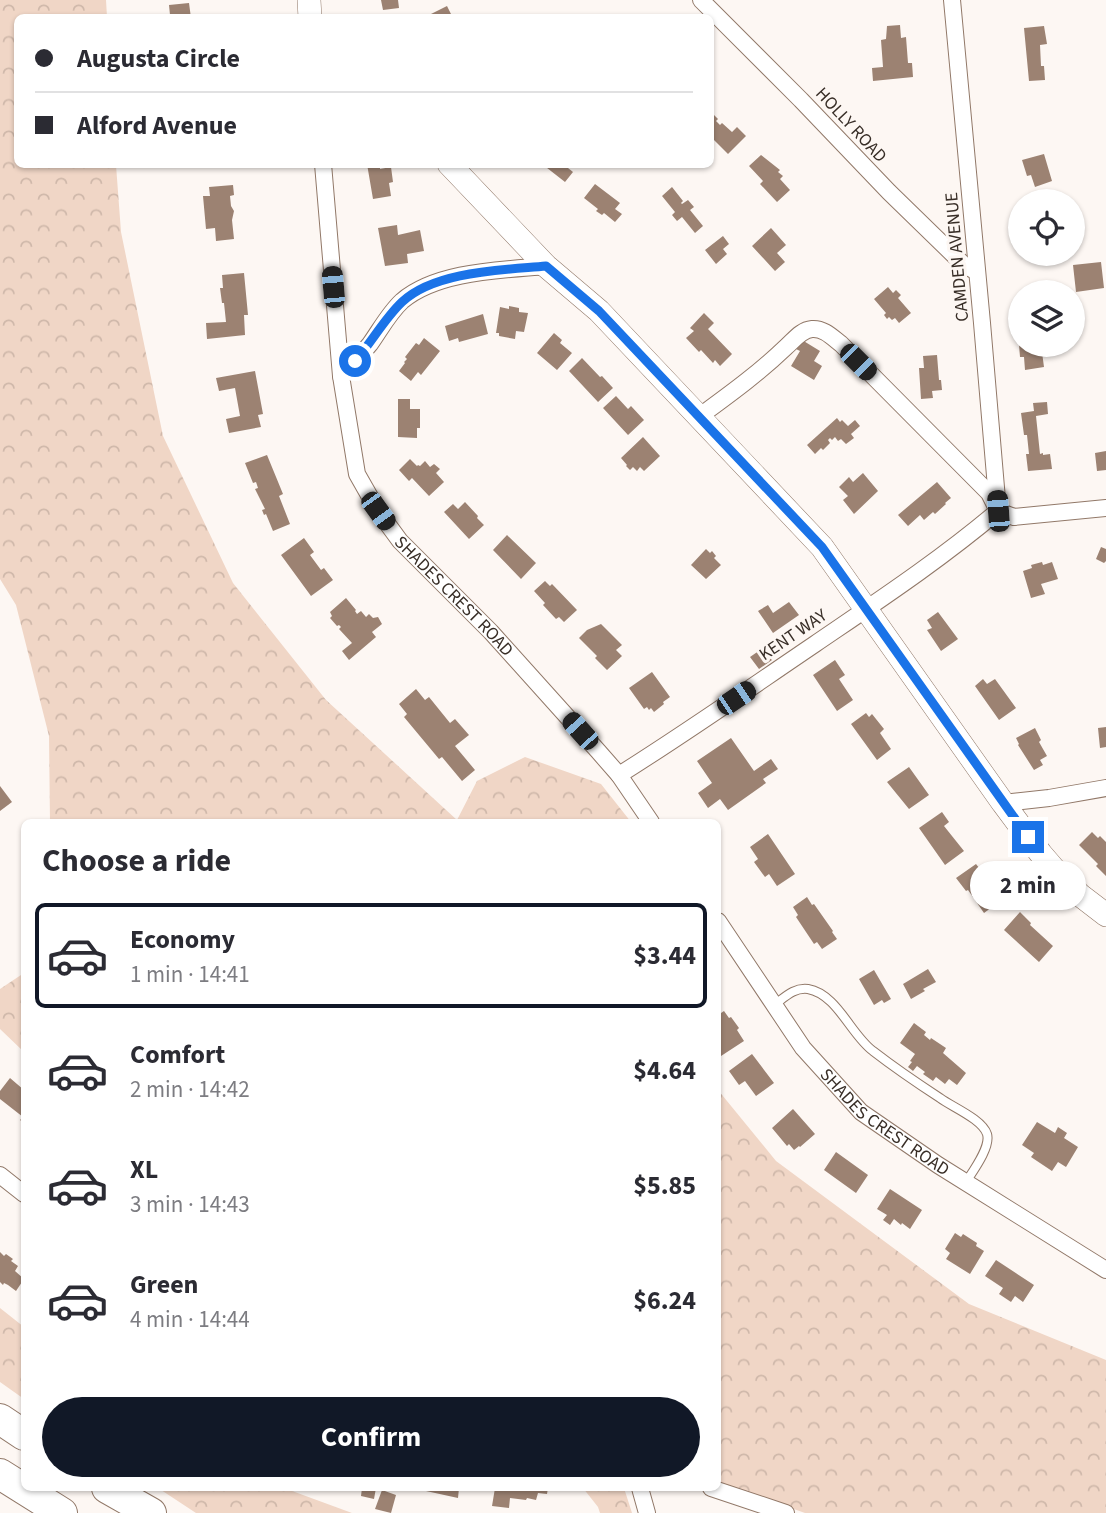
<!DOCTYPE html>
<meta charset="utf-8">
<style>
body{margin:0;font-family:"Source Sans 3",sans-serif;background:#f2f2f3;color:#2b2b33;height:100vh;display:flex;flex-direction:column;font-size:26px;white-space:nowrap}
*{box-sizing:border-box;margin:0}
p{font-size:23px;color:#7c7c81}
.icon{flex:none;width:38px;height:38px;fill:none;stroke:currentColor;stroke-width:2;stroke-linecap:round;stroke-linejoin:round}
.map{position:relative;flex:1;overflow:hidden}
.drawer{position:absolute;left:21px;top:819px;width:700px;height:672px;display:flex;flex-direction:column;background:#fff;border-radius:10px;box-shadow:0 2px 5px #0004}
.drawer>*{flex:none}
.top-card{position:absolute;left:14px;top:14px;width:700px;height:154px;border-radius:10px;box-shadow:0 2px 5px #0004;display:grid;align-content:center;height:154px;padding:0 21px;background:#fff}
.tools{position:absolute;left:1008px;top:189px;display:grid;gap:14px}
.tools a{display:grid;place-items:center;width:77px;height:77px;border-radius:50%;background:#fff;box-shadow:0 2px 5px #0004;font-size:35px}
.end{position:absolute;width:32px;height:32px;margin:-16px;border:9px solid #1a73e8;background:#fff;box-shadow:0 0 0 4px #fff}
.from{border-radius:50%}
.bubble{position:absolute;height:49px;border-radius:24px;background:#fff;box-shadow:0 2px 5px #0004;font-size:23px;font-weight:700;line-height:49px;text-align:center}
.car{position:absolute;width:21px;height:42px;margin:-21px -10px;border-radius:9px;box-shadow:0 0 5px 2px #0007;background:linear-gradient(#222 24%,#8ab4d8 0 40%,#222 0 76%,#8ab4d8 0 86%,#222 0)}
.top-card b{display:flex;align-items:center;gap:24px;height:66px;font-size:26px}
.top-card b+b{border-top:2px solid #e1e1e2}
.top-card i{width:18px;height:18px;background:#2b2b33}
ul{padding:0;list-style:none}
li{display:flex;align-items:center;gap:21px;height:105px;margin:0 14px 10px;padding:0 7px;border:4px solid transparent;border-radius:10px}
li div{flex:1}
li b{display:block;font-size:26px}
li em{font-style:normal;font-weight:700}
li.on{border-color:#111827}
li>.icon{width:63px;height:63px;stroke-width:1.5}
h2{padding:0 21px;font-size:32px;line-height:84px}
.cta{display:flex;gap:14px;margin-top:auto;padding:14px 21px}
.cta a{flex:1;height:80px;border-radius:42px;background:#111827;color:#fff;font-size:28px;font-weight:700;line-height:80px;text-align:center}
.map>svg:first-child{display:block}
.forest{fill:url(#forest-crowns)}
.building{fill:#9c8272}
.lines{fill:none;stroke-linecap:round;stroke-linejoin:round}
.lane-casing{stroke:#917868;stroke-width:10}
.street-casing{stroke:#917868;stroke-width:18}
.secondary-casing{stroke:#917868;stroke-width:24}
.highway-casing{stroke:#917868;stroke-width:32}
.lane{stroke:#fff;stroke-width:8}
.street{stroke:#fff;stroke-width:16}
.secondary{stroke:#fff;stroke-width:23}
.highway{stroke:#fff;stroke-width:30}
.route{stroke:#1a73e8;stroke-width:9}
.labels{text-anchor:middle;dominant-baseline:central;stroke-width:6;stroke-linejoin:round;paint-order:stroke}
.street-label{font-size:18px;fill:#382e27;stroke:#fdf7f3}
</style>
<div class="map">
<svg width="1106" height="1513" viewBox="0 0 1106 1513">
<defs>
<pattern id="forest-crowns" width="20" height="18" patternUnits="userSpaceOnUse" patternTransform="scale(1.75)"><rect width="20" height="18" fill="#f0d6c6"/><path d="M2 6a3 3 0 1 1 6 0M12 15a3 3 0 1 1 6 0" fill="none" stroke="#cfb8aa"/></pattern>
</defs>
<rect width="100%" height="100%" fill="#fdf7f3"/>
<path class="forest" d="M0 0H106L107 17 18 18V164L116 165 121 232 163 436 233 583 326 700 457 820 477 781 525 757 601 784 631 822H50L49 736 16 605 0 579Z
M24 973V1052L0 1029V989Z
M718 1090 776 1161 969 1304 1106 1360V1513H805L718 1482Z
M0 1308 24 1327V1399L0 1382Z
M158 1488H284L352 1513H196Z
M583 1488H624L632 1513H600L598 1507Z"/>
<path class="building" d="M381 0H398L399 8 383 10Z
M189 3 191 18H160V16L170 15 169 5Z
M447 6 453 18H433L431 14Z
M900 25 901 38 906 37 908 63H912L913 77 873 81 872 68 883 67 881 40 886 39 887 26Z
M1044 26 1047 44 1040 45 1041 66H1044L1045 80 1029 81 1024 28Z
M710 111 718 119 716 121 720 125 722 123 732 132 737 127 746 136 728 154 710 136Z
M1044 154 1052 181 1035 187 1031 175 1027 176 1022 160Z
M761 155 780 170 778 172 783 176 780 179 790 190 777 202 760 184 763 181 749 166Z
M367 164H380V169L391 167 393 182 389 183 391 196 373 199Z
M542 164H570L568 168 573 172 565 182Z
M595 184 620 203 615 209 622 214 615 222 604 213 602 215 596 211 598 209 584 198Z
M233 185 234 195 230 196 231 206 234 211 232 220 234 239 216 241 215 228 206 229 203 196H210L209 187Z
M672 187 683 201 681 203 682 204 688 200 694 207 690 210 703 226 695 233 682 217 677 221 672 215 675 212 662 196Z
M397 225 398 235 420 230 424 251 407 254 408 263 385 266 378 228Z
M771 228 786 245 777 253 785 262 775 271 752 246Z
M723 236 729 244 723 249 727 254 716 264 705 250Z
M1101 262 1104 288 1076 292 1073 265Z
M244 273 248 315H244L245 335 207 339 206 323 226 322 224 303H222L220 288H223L222 275Z
M888 287 893 293 896 290 901 295 898 298 911 313 899 323 895 318 892 320 889 317 887 319 884 315 886 313 874 299Z
M509 306 519 308V312L528 313 524 332 516 331 515 339 499 336V333H496L500 307 509 309Z
M704 313 714 323 708 329 732 354 720 366 715 360 713 363 701 350 699 352 686 338 694 331 690 328Z
M483 314 488 334 459 342 458 338 449 341 445 326Z
M554 333 562 340 560 343 572 353 557 370 537 353Z
M424 338 440 351 421 375 418 372 411 381 399 371 405 363 404 362 407 359 405 357 416 343 419 345Z
M802 340 820 351 814 361 822 366 814 380 791 366 800 351 796 349Z
M1019 345H1041L1044 367 1025 370 1024 357H1020Z
M937 355 939 380H941L942 390 932 391 933 398 921 399 919 368H924L923 356Z
M582 358 600 377 602 376 613 388 598 402 569 371Z
M255 371 263 414 258 415 261 427 229 433 226 419 240 416 235 388 219 391 216 378Z
M616 396 628 409 631 406 644 420 628 435 603 408Z
M398 399H410V409H420V428H417V438L398 437Z
M1047 402 1048 414 1036 416 1040 454 1043 453V455L1050 454 1052 469 1028 471 1026 454H1029L1027 435H1024L1021 413 1034 411 1033 403Z
M837 418 840 422 842 420 848 426 855 420 860 426 851 434 854 438 846 444 841 439 838 441 835 437 832 440 830 438 828 440 830 443 823 450 821 448 815 454 807 445Z
M643 437 660 456 644 471 640 467 637 471 633 467 630 470 626 466 627 465 621 458Z
M1106 451V470L1097 471 1095 453Z
M267 455 283 494 279 496 290 524 273 531 266 514 264 515 262 510 265 509 255 489 258 488 256 482 253 483 245 463Z
M410 459 417 466 418 465 420 466 425 461 430 467 434 464 440 469 436 473 444 482 429 496 412 478 409 481 399 470Z
M863 473 878 491 854 514 843 500 848 496 839 487 849 477 853 482Z
M937 482 951 498 945 503 946 504 935 514 933 512 924 520 920 515 908 526 898 515Z
M465 502 478 516 477 518 484 525 469 539 444 512 453 504 458 509Z
M507 535 536 563 521 579 493 550Z
M304 538 314 552 310 555 321 570 324 568 333 580 311 596 281 555Z
M1101 547 1106 549V561L1104 563 1096 559Z
M706 549 710 553 712 551 716 556 714 558 721 565 706 579 691 565Z
M1042 562 1043 565 1052 562 1058 579 1041 584 1045 594 1031 598 1023 571 1032 568 1031 565Z
M545 581 550 586 552 584 577 610 564 622 559 617 556 619 543 605 545 603 534 591Z
M346 598 356 610 355 611 357 614 361 611 366 617 369 614 373 618 378 617 382 624 372 632 376 637 349 660 342 651 352 643 339 629 341 627 339 625 337 626 330 618 332 616 330 612Z
M789 602 799 615 773 633 758 611 768 605 773 613Z
M938 612 958 639 941 651 927 630 932 628 927 620Z
M601 624 622 645 616 650 622 656 607 670 595 658 597 656 579 638 587 630Z
M763 648 772 660 759 669 750 657Z
M835 660 845 675 839 679 853 700 837 711 813 675Z
M652 672 670 697 663 702 664 704 654 712 651 708 649 710 647 707 644 709 629 688Z
M983 679 987 684 995 679 1016 708 999 720 975 686Z
M416 689 425 700 429 697 450 723 455 719 469 735 455 746 475 770 462 781 442 757 439 759 404 717 407 714 399 704Z
M866 713 869 717 872 714 884 729 880 733 891 749 877 760 851 724Z
M1106 727V747L1100 748 1098 728Z
M1035 728 1041 740 1039 742 1047 756 1040 760 1043 765 1034 770 1018 745 1019 744 1016 738Z
M731 738 754 771 771 759 778 769 763 779 766 783 728 810 720 799 708 808 698 793 712 783 697 761Z
M909 767 929 795 909 809 887 782Z
M0 786 12 802 0 811Z
M942 812 949 822 944 826 964 851 945 865 919 828Z
M1092 832 1098 838 1100 836 1106 842V876L1096 866 1098 864 1079 845Z
M768 834 795 874 777 886 769 874 765 877 754 862 758 859 750 847Z
M976 864 1003 899 984 913 968 890 966 891 956 878Z
M807 897 812 905 814 904 833 931 832 932 837 939 822 949 817 942 814 944 796 917 798 915 793 907Z
M1020 912 1031 923 1030 925 1053 946 1039 962 1004 930Z
M928 969 936 982 923 989 925 991 911 999 903 984Z
M874 970 891 999 884 1003 882 1000 874 1005 859 979Z
M724 1011 729 1018 731 1017 739 1028 737 1030 744 1041 721 1056 718 1050V1041L719 1040 718 1038V1015Z
M914 1023 926 1032 924 1035 930 1040 931 1038 946 1048 943 1053 966 1073 957 1085 949 1079 945 1084 936 1077 933 1081 923 1074 925 1072 917 1066 913 1071 908 1067 912 1062 910 1061 915 1054 900 1043Z
M752 1054 774 1083 756 1096 745 1081 739 1085 729 1071Z
M10 1078 24 1090V1123L20 1120 23 1117 0 1099V1091Z
M793 1109 815 1134 800 1147 799 1146 794 1150 789 1144 787 1146 772 1128Z
M1037 1122 1055 1133 1058 1127 1067 1133 1064 1138 1078 1147 1066 1167 1058 1162 1052 1171 1031 1157 1034 1153 1022 1145Z
M836 1152 868 1175 856 1193 824 1170Z
M890 1189 922 1210 910 1229 902 1223 901 1225 894 1219 890 1225 883 1220 887 1215 877 1209Z
M955 1233 961 1237 963 1234 977 1243 976 1246 984 1251 970 1274 946 1259 950 1253 945 1249Z
M0 1252 4 1256 6 1254 13 1259 11 1261 18 1266 15 1271 24 1279 16 1291 8 1285 4 1283 3 1285 0 1282Z
M996 1260 1034 1285 1023 1302 1015 1296 1011 1302 999 1294 1003 1288 985 1276Z
M362 1488H376L374 1499 361 1496Z
M427 1488H459L458 1498 426 1491Z
M495 1488H548L547 1494 538 1493 536 1500 527 1498 526 1500 510 1498 509 1508 492 1506Z
M382 1490 396 1495 391 1513 375 1509Z"/>
<g class="lines">
<g class="lane-casing">
<path id="lane" d="M774 1005C784 998 794 987 808 989 837 994 851 1035 873 1051 895 1068 917 1083 940 1098 952 1107 982 1119 987 1134 991 1147 973 1171 966 1182"/>
</g>
<g class="street-casing">
<g id="street">
<path d="M701 0 801 100 889 192 964 265 977 272"/>
<path d="M952 0 982 323 998 511"/>
<path id="s1" d="M323 164 341 376 357 474 378 511 400 541 491 632 598 751 619 775 651 822"/>
<path d="M341 376C351 365 361 355 370 344 380 330 389 313 402 301 437 271 502 270 546 266"/>
<path d="M700 416C730 394 759 373 786 347 794 340 801 330 812 329 824 328 833 338 841 344L989 493 995 505"/>
<path d="M998 511 1014 517 1106 508"/>
<path d="M619 775C686 733 750 688 815 644 878 601 940 560 998 511"/>
<path d="M1003 803 1049 798 1106 788"/>
<path id="s2" d="M718 921 803 1048 861 1112 938 1165 1106 1270"/>
<path d="M0 1175 24 1194"/>
<path d="M640 1488 647 1513"/>
<path d="M711 1488 786 1513"/>
</g>
</g>
<g class="secondary-casing">
<path id="secondary" d="M309 0 310 18
M449 164 546 266 599 311 822 547 1003 803 1041 854 1060 876 1080 895 1106 915"/>
</g>
<g class="highway-casing">
<path id="highway" d="M0 1419 24 1435
M0 1474 62 1513
M107 1488 151 1513"/>
</g>
<use href="#lane" class="lane"/>
<use href="#street" class="street"/>
<use href="#secondary" class="secondary"/>
<use href="#highway" class="highway"/>
</g>
<g class="lines">
<path class="route" d="M355 361C372 342 384 319 402 302 435 271 503 270 546 266L599 311 822 547 1028 837"/>
</g>
<g class="labels">
<g class="street-label">
<text transform="translate(851 125) rotate(47)">HOLLY ROAD</text>
<text transform="translate(957 257) rotate(-95)">CAMDEN AVENUE</text>
<text stroke="none"><textPath href="#s1" startOffset="469">SHADES CREST ROAD</textPath></text>
<text transform="translate(793 635) rotate(-34)">KENT WAY</text>
<text stroke="none"><textPath href="#s2" startOffset="264">SHADES CREST ROAD</textPath></text>
</g>
</g>
</svg>
<div class="tools">
<a><svg class="icon" aria-label="locate" viewBox="0 0 24 24"><circle cx="12" cy="12" r="6"/><path d="M12 2v4M12 18v4M2 12h4M18 12h4"/></svg></a>
<a><svg class="icon" aria-label="layers" viewBox="0 0 24 24"><path d="M12 4l9 5-9 5-9-5zM3 14l9 5 9-5"/></svg></a>
</div>
<i class="end from" style="left:355px;top:361px"></i>
<i class="end" style="left:1028px;top:837px"></i>
<div class="bubble" style="left:970px;top:861px;width:116px">2 min</div>
<i class="car" style="left:333px;top:287px;rotate:355deg"></i>
<i class="car" style="left:858px;top:362px;rotate:135deg"></i>
<i class="car" style="left:378px;top:511px;rotate:144deg"></i>
<i class="car" style="left:998px;top:511px;rotate:356deg"></i>
<i class="car" style="left:736px;top:698px;rotate:56deg"></i>
<i class="car" style="left:580px;top:731px;rotate:318deg"></i>
<div class="top-card">
<b><i class="from"></i>Augusta Circle</b>
<b><i></i>Alford Avenue</b>
</div>
<section class="drawer">
<h2>Choose a ride</h2>
<ul>
<li class="on"><svg class="icon" aria-label="car" viewBox="0 0 24 24"><path d="M5 17H2v-5l4-1 3-4h7l3 4 3 1v5h-3M9 17h6M6 11h13"/><circle cx="7" cy="17" r="2"/><circle cx="17" cy="17" r="2"/></svg><div><b>Economy</b><p>1 min · 14:41</p></div><em>$3.44</em></li>
<li><svg class="icon" aria-label="car" viewBox="0 0 24 24"><path d="M5 17H2v-5l4-1 3-4h7l3 4 3 1v5h-3M9 17h6M6 11h13"/><circle cx="7" cy="17" r="2"/><circle cx="17" cy="17" r="2"/></svg><div><b>Comfort</b><p>2 min · 14:42</p></div><em>$4.64</em></li>
<li><svg class="icon" aria-label="car" viewBox="0 0 24 24"><path d="M5 17H2v-5l4-1 3-4h7l3 4 3 1v5h-3M9 17h6M6 11h13"/><circle cx="7" cy="17" r="2"/><circle cx="17" cy="17" r="2"/></svg><div><b>XL</b><p>3 min · 14:43</p></div><em>$5.85</em></li>
<li><svg class="icon" aria-label="car" viewBox="0 0 24 24"><path d="M5 17H2v-5l4-1 3-4h7l3 4 3 1v5h-3M9 17h6M6 11h13"/><circle cx="7" cy="17" r="2"/><circle cx="17" cy="17" r="2"/></svg><div><b>Green</b><p>4 min · 14:44</p></div><em>$6.24</em></li>
</ul>
<div class="cta"><a>Confirm</a></div>
</section>
</div>
